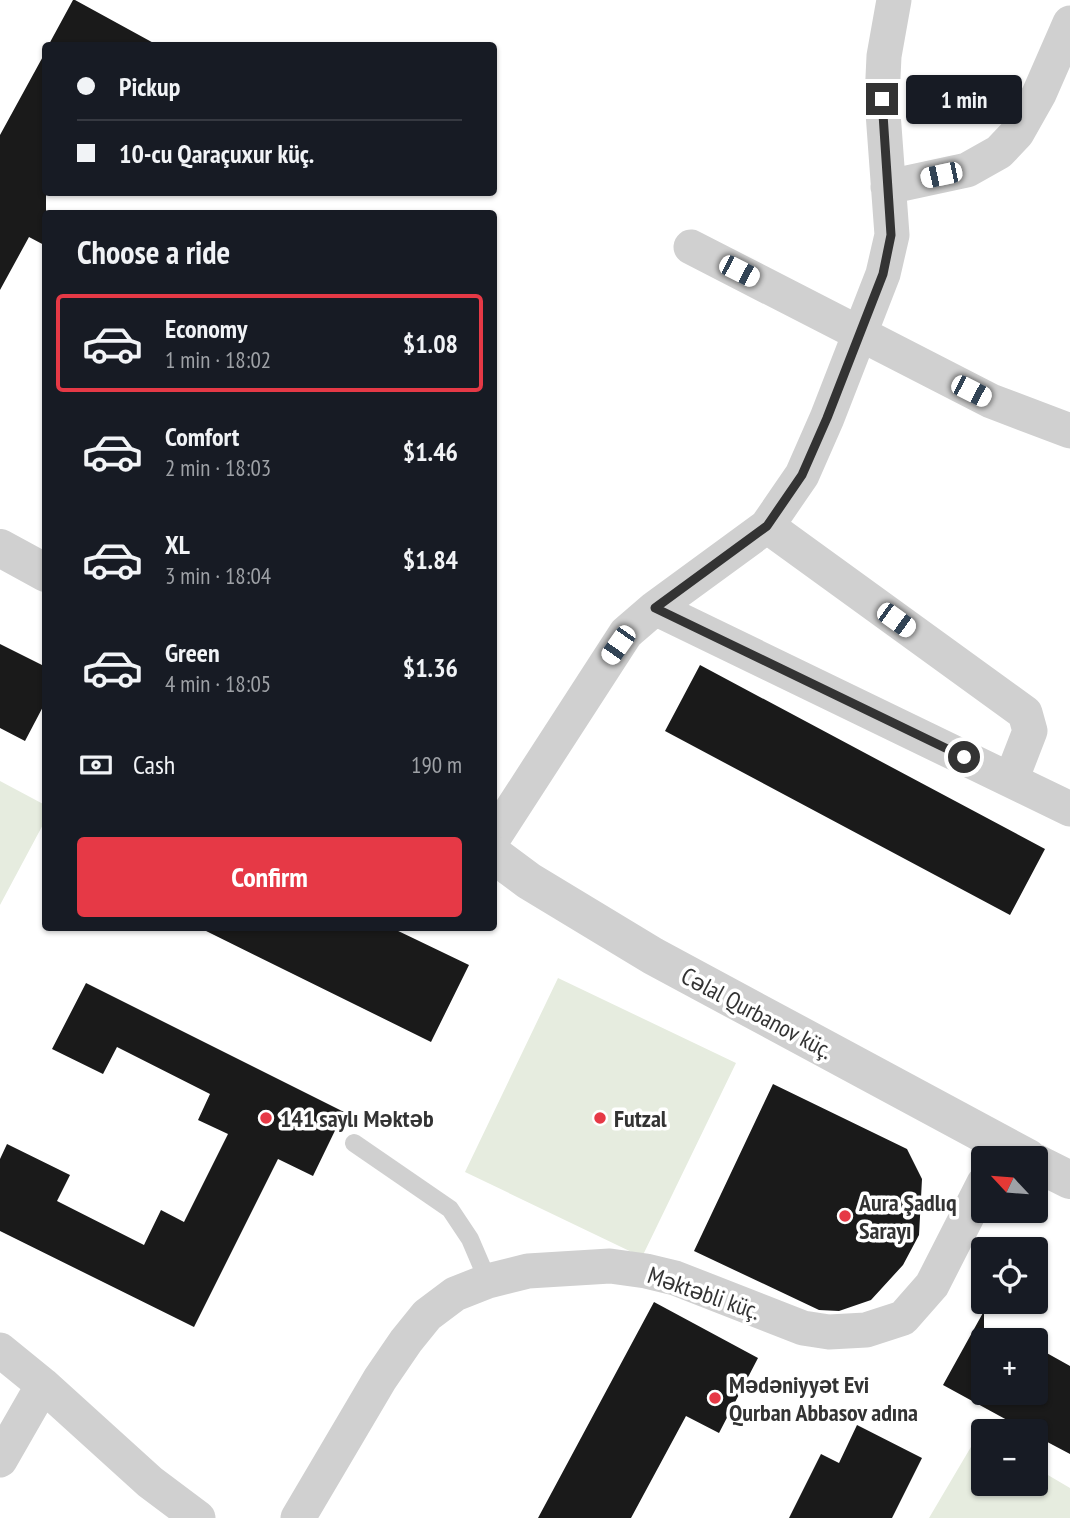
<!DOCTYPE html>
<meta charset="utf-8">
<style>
body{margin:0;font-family:"PT Sans Narrow",sans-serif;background:#242831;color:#f1f3f6;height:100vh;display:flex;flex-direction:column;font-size:26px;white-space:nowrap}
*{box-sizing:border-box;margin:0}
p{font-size:23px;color:#9ea1a6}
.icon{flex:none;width:38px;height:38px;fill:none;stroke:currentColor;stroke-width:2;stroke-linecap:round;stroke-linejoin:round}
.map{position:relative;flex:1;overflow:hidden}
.drawer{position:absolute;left:42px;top:210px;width:455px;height:721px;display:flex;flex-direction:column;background:#171b24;border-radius:7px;box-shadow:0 2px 5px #0004}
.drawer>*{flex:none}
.banner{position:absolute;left:42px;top:42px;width:455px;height:154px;border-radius:7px;box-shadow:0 2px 5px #0004;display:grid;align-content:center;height:154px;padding:0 35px;background:#171b24}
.needle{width:46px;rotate:296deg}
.controls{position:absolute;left:971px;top:1146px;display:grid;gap:14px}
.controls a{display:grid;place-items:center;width:77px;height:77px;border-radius:7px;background:#171b24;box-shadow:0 2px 5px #0004;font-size:35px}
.end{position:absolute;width:32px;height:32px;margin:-16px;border:9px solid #333;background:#fff;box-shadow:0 0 0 4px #fff}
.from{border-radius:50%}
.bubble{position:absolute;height:49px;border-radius:7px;background:#171b24;box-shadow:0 2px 5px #0004;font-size:23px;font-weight:700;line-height:49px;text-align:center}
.car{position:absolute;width:21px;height:42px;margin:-21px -10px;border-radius:9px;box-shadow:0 0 5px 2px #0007;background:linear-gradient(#fff 24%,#345 0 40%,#fff 0 76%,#345 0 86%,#fff 0)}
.banner b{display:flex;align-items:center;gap:24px;height:66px;font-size:26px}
.banner b+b{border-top:2px solid #363941}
.banner i{width:18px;height:18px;background:#f1f3f6}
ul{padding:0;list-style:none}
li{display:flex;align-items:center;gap:21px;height:98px;margin:0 14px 10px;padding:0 21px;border:4px solid transparent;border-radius:7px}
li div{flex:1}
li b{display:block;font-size:26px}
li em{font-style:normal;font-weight:700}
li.selected{border-color:#e63946}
li>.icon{width:63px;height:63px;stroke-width:1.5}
h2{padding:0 35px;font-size:32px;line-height:84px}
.pay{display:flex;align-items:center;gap:18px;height:77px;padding:0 35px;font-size:26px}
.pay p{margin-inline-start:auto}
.cta{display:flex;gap:14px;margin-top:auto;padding:14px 35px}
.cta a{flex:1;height:80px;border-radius:7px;background:#e63946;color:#fff;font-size:28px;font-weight:700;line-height:80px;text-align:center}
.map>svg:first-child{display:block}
.green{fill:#e6ecdf}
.building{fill:#1a1a1a}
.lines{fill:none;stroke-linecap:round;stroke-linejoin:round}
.service{stroke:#d0d0d0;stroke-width:18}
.minor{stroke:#d0d0d0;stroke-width:35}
.tertiary{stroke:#d0d0d0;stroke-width:38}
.route{stroke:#333;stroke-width:9}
.poi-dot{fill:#e63946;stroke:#fff;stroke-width:2.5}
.labels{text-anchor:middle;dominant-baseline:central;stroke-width:7;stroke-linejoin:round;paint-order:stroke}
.street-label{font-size:24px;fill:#333;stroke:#fff}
.poi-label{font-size:24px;font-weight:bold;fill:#333;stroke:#fff;text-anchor:start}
</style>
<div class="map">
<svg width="1070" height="1518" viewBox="0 0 1070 1518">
<rect width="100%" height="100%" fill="#fff"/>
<path class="green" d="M0 781 45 805 46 819 0 905Z
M558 978 736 1063 642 1257 465 1172Z
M978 1435 983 1438 984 1484H1036V1468L1070 1488V1518H929Z"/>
<path class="building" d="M73 0H75L159 46H48Z
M46 51V246L29 237 0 290V135Z
M0 644 46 667V701L25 741 0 728Z
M700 665 1045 849 1010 915 665 731Z
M200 928H392L469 965 431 1042Z
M86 983 344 1112 313 1176 278 1159 194 1327 0 1231V1159L7 1144 70 1175 57 1201 144 1245 161 1210 184 1222 228 1134 198 1120 210 1094 117 1047 103 1074 52 1049Z
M773 1084 907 1149 922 1179 919 1235 903 1265 871 1300 839 1311 819 1310 694 1251Z
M654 1302 758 1358 719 1433 686 1416 631 1518H538Z
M984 1311V1393H1036V1347L1070 1366V1454L1036 1436V1432H1029L943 1385Z
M857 1425 922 1458 892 1518H789L821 1454 839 1463Z"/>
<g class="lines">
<path class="service" d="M354 1143 450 1209 470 1239 488 1281"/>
<path class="minor" d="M888 187 967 170 999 152 1017 133 1039 94 1070 23
M691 247 991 401 1070 431
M767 526 1025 713 1030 731 1011 780
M655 608 1070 809
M494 837 626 633 655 608 767 526 802 475 827 418 883 274 892 235 882 99 884 56 894 0
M0 1350 43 1385 150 1482 198 1518
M0 1460 43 1385
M298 1518 380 1379 406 1341 427 1315 455 1294 488 1281 528 1271 610 1266 646 1271 675 1278 803 1328 829 1332 866 1330 903 1318 932 1285 984 1183"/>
<path class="tertiary" d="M0 548 46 573
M494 855 529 881 653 956 1028 1158
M1036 1163 1070 1180"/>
</g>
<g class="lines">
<path class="route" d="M882 99 891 235 883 274 827 418 802 475 767 526 655 608 964 757"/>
</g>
<g class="poi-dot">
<circle cx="266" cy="1118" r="7"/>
<circle cx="600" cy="1118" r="7"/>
<circle cx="845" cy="1216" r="7"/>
<circle cx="715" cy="1398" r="7"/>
</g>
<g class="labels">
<g class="street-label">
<text transform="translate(757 1013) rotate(28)">Cəlal Qurbanov küç.</text>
<text transform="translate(704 1293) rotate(19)">Məktəbli küç.</text>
</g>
<g class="poi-label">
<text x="280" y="1118">141 saylı Məktəb</text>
<text x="614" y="1118">Futzal</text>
<text x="859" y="1202">Aura Şadlıq<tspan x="859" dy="28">Sarayı</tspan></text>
<text x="729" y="1384">Mədəniyyət Evi<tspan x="729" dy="28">Qurban Abbasov adına</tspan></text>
</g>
</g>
</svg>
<div class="controls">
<a><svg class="needle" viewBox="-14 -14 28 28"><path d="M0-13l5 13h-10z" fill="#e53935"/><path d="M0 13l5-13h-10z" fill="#9ea1a6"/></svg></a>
<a><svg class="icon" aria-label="locate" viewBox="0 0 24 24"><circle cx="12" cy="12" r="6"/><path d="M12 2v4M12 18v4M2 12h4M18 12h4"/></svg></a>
<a>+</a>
<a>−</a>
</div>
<i class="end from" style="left:964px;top:757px"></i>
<i class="end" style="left:882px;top:99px"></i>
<div class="bubble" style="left:906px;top:75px;width:116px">1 min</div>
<i class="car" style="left:941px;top:175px;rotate:258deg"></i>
<i class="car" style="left:739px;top:271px;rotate:117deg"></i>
<i class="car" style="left:971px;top:391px;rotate:117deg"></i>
<i class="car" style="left:896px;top:620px;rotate:126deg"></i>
<i class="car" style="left:618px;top:645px;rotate:215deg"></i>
<div class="banner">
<b><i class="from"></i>Pickup</b>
<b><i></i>10-cu Qaraçuxur küç.</b>
</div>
<section class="drawer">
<h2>Choose a ride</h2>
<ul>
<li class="selected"><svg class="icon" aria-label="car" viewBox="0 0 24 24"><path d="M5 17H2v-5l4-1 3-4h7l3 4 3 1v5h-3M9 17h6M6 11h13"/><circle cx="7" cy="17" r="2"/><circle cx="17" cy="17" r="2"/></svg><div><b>Economy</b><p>1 min · 18:02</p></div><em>$1.08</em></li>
<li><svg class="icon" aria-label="car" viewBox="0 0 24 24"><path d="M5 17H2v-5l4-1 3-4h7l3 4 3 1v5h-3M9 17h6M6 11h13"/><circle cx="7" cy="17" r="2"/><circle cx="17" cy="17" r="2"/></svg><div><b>Comfort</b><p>2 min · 18:03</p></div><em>$1.46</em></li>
<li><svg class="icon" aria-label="car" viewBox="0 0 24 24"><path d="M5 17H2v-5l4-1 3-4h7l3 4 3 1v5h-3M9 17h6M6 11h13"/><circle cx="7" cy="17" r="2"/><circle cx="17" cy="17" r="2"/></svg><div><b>XL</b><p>3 min · 18:04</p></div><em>$1.84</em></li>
<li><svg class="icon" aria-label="car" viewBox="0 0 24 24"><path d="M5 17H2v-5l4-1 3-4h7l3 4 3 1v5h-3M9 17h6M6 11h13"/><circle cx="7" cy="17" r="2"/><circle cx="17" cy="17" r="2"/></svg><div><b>Green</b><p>4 min · 18:05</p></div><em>$1.36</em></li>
</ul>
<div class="pay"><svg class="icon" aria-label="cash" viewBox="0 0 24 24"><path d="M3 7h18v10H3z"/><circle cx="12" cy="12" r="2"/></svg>Cash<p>190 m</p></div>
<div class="cta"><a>Confirm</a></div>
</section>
</div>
